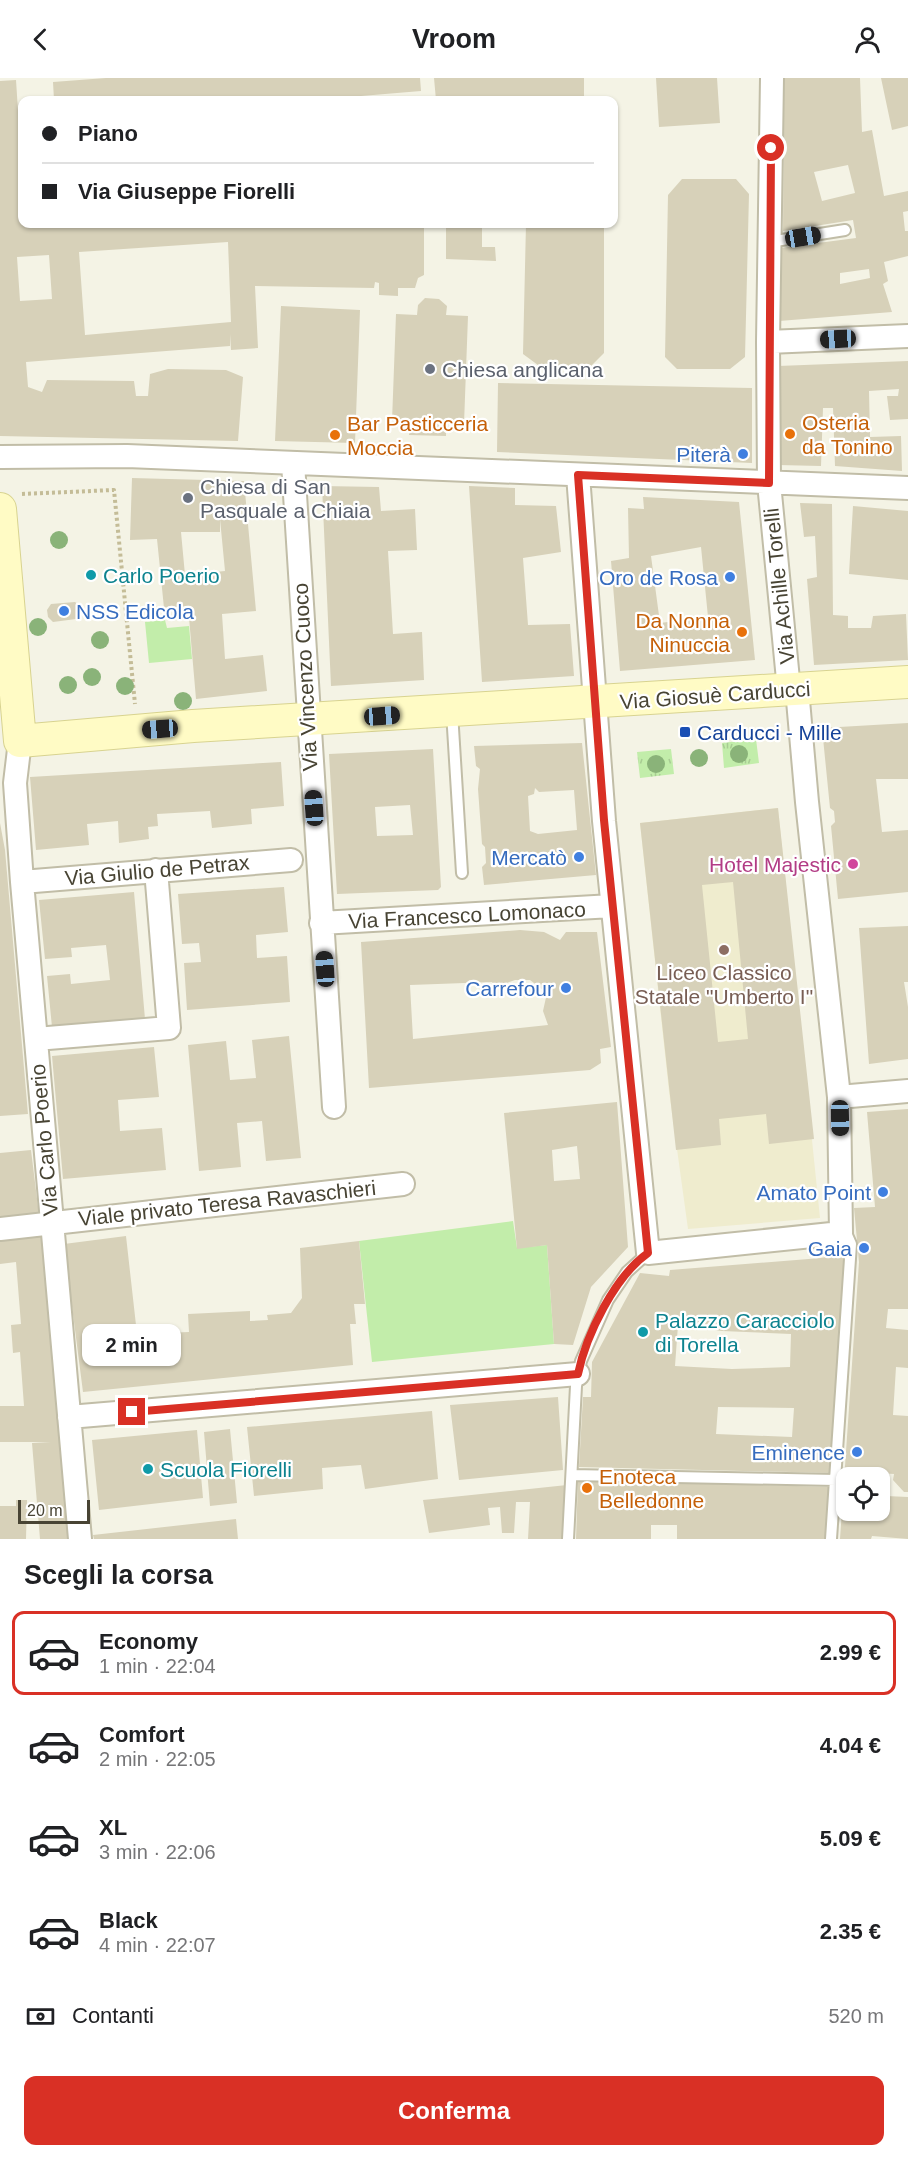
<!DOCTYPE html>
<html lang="it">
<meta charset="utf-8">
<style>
body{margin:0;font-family:Arial,sans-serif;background:#f6f6f6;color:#202124;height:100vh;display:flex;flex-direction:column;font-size:22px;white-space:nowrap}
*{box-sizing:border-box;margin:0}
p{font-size:20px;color:#757577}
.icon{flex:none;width:33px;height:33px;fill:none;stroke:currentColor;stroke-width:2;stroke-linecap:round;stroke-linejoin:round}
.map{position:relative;height:1461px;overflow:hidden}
.details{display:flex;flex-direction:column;background:#fff;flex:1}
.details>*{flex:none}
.top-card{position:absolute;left:18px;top:18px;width:600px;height:132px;border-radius:12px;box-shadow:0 2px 4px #0004;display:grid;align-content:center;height:132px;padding:0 24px;background:#fff}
.controls{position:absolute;left:836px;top:1389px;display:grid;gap:12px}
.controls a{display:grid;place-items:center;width:54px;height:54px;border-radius:12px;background:#fff;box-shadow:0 2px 4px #0004;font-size:30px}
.scale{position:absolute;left:18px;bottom:15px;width:72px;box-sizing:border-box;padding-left:6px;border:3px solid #484434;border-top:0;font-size:16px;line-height:21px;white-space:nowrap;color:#484434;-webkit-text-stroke:4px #fff;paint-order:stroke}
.end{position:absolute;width:27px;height:27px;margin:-14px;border:8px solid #d93025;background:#fff;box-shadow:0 0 0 3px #fff}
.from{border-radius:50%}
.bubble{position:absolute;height:42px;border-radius:12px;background:#fff;box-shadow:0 2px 4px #0004;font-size:20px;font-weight:800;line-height:42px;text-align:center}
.car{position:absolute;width:18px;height:36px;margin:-18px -9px;border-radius:8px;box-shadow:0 0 4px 2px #0007;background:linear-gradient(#222 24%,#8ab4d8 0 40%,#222 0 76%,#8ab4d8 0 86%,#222 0)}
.top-card b{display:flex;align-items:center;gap:21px;height:57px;font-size:22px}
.top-card b+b{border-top:2px solid #e0e0e0}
.top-card i{width:15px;height:15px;background:#202124}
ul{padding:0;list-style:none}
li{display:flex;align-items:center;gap:18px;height:84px;margin:0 12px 9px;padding:0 12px;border:3px solid transparent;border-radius:12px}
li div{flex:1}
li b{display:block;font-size:22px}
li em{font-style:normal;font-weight:800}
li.on{border-color:#d93025}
li>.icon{width:54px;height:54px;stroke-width:1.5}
h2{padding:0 24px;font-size:27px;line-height:72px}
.pay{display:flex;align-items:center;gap:15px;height:66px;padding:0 24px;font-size:22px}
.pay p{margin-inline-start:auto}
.button{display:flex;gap:12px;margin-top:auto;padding:12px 24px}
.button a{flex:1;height:69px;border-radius:12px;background:#d93025;color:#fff;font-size:24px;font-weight:800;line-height:69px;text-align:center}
header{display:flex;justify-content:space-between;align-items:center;height:78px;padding:0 24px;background:#fff;font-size:27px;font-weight:800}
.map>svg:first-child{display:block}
.education{fill:#efecce}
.grass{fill:url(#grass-tufts)}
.green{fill:#c2edaa}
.building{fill:#d7d1b9;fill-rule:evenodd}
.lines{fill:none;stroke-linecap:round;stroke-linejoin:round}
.lane-casing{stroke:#c1bda7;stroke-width:14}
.street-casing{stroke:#c1bda7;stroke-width:26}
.secondary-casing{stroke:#d8d390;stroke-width:34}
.path{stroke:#c4bc97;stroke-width:4;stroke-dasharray:3 3;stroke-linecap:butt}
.lane{stroke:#fff;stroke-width:10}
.street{stroke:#fff;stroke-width:22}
.secondary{stroke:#fffbc5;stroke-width:32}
.tree{fill:#8ab379}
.route{stroke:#d93025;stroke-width:8}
.worship-dot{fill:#6b7280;stroke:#fff;stroke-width:2}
.food-dot{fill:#e8710a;stroke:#fff;stroke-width:2}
.shop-dot{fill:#3f7fe0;stroke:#fff;stroke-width:2}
.culture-dot{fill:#0f9aa8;stroke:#fff;stroke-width:2}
.transit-dot{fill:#1a4fb4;stroke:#fff;stroke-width:2}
.hotel-dot{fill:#d1479c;stroke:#fff;stroke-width:2}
.education-dot{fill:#8d6e63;stroke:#fff;stroke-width:2}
.labels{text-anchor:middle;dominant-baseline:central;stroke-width:4.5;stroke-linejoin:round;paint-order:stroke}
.worship-label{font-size:21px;fill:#5b616d;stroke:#fff;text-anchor:start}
.food-label{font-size:21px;fill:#c56008;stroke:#fff;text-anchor:start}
.shop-label{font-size:21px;fill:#366cbe;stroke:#fff;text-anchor:end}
.culture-label{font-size:21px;fill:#0d838f;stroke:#fff;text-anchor:start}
.street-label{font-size:21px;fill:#484434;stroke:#fff}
.transit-label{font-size:21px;fill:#164399;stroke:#fff;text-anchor:start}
.hotel-label{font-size:21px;fill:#b23c85;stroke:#fff;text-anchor:end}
.education-label{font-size:21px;fill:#785e54;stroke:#fff}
</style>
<header><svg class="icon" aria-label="back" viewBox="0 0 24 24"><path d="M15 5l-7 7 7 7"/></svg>Vroom<svg class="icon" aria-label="person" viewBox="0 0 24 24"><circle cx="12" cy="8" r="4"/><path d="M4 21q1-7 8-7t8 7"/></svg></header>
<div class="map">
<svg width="908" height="1461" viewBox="0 0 908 1461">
<defs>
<pattern id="grass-tufts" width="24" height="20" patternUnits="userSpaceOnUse" patternTransform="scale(1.5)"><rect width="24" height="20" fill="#c2edaa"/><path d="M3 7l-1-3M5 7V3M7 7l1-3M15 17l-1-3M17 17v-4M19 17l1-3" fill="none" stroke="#a8cc93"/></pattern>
</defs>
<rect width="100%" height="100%" fill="#f4f3e5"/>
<path class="education" d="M778 730 820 1140 688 1151 669 1013 640 745Z"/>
<path class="grass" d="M756 661 759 685 724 690 722 665Z
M671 671 674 696 640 700 637 674Z"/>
<path class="green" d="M165 542 167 550 189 548 192 581 149 585 145 544Z
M513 1143 517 1170 547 1167 554 1266 372 1284 359 1163Z"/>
<path class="building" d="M106 0H420L421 13 313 22H54L53 4Z
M434 0H584V19L568 22H436Z
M656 0H717L720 45 659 49Z
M784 0H860L862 54 872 52 884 118 908 113V133L903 134 905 153H908V178L884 184 888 203 883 206 892 234 779 243 780 170 856 160 853 142 783 153ZM848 87 855 115 822 123 814 94ZM869 191 870 200 840 206V195Z
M881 0H908V48L892 52Z
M16 2 22 94V146H334L424 149V197L418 200 415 210H398V218L379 217V205L375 204 374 210 255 208 258 270 231 272 230 256V268L26 284 28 309 42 314 47 302 134 303 136 318H148L150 296 168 291 226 292 243 299 238 363 0 358V3ZM228 164 231 244 85 257 79 174ZM49 177 52 221 20 223 17 179Z
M682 101H736L749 116 745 279 730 291H677L665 279 668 117Z
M446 146H482V169H495L496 183 446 181Z
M526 146H604V275L591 288 542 290 523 276Z
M425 220 439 221 447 228 446 237 468 238 464 346 446 345V358L409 357 410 344 392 343 396 236 417 237 418 227Z
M281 228 360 232 355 365 275 363Z
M908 283V341L890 342 887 318H898L899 311 869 313 870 359 901 358 902 393 835 388 833 330H823L821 388 778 387V288Z
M498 305 752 310V385L497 374Z
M132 400 244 403 256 533 222 536 225 581 263 577 267 613 196 621 188 528 164 530 157 461 130 462ZM220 441 225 493 185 497 181 454H220Z
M322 408 379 409 381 433 415 431 417 472 388 473 393 556 422 554 424 602 331 608Z
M469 408 515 410V427L556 428 561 474 523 480 528 547 570 546 574 598 482 604Z
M643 419 739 424 755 582 620 593 611 483 629 480 628 430 644 431ZM701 469 708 539 660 545 651 478Z
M800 425 832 426 833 537 848 538V550H871L873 538 906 536 908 582 814 587 807 501 817 499 815 458 804 459Z
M853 428 908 433V502L849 496Z
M75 524 80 528 81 536 76 541 53 544 48 539 47 532 51 526Z
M908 645V701H876L882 754 908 752V814L838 821 831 748 835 744 834 733 830 730 822 650Z
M582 665 596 797 484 807 482 789 486 785 485 769 482 766 478 711 480 691 476 688 474 668ZM535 710 539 714 574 712 577 752 538 756 530 753 528 718 534 716Z
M433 671 441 809 438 812 337 816 329 676ZM410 727 413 757 377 758 375 729Z
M281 684 284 728 251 731 252 746 212 750 210 733 157 736 158 748 148 749 149 761 119 765 118 743 87 746 89 767 36 772 30 699Z
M778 730 814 1061 769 1066 766 1036 719 1041 721 1067 676 1072 640 745ZM733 804 748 961 718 964 702 807Z
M0 745 5 772 28 1036 0 1038Z
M284 809 288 854 256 857 257 880 287 878 290 924 187 932 184 885 201 884 199 865 182 866 178 816Z
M134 814 145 941 52 949 47 898 70 896 71 906 110 902 106 867 71 870 72 879 45 881 39 822Z
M908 848V904H904L908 929V981L869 986 859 850Z
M520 852 544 854 560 862 566 854H597L611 969 600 971 601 985 590 992 369 1010 361 864ZM515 902H530L547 915 543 933 548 947 413 961 410 907 492 904 496 909Z
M289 958 301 1080 266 1083 262 1043 237 1045 241 1089 199 1093 188 967 226 963 230 1002 256 1000 252 962Z
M154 969 159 1019 118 1022 120 1053 162 1050 166 1092 63 1101 52 978Z
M617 1024 628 1169 591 1209 573 1267 554 1266 547 1167 517 1171 504 1035ZM577 1068 580 1101 554 1103 552 1072Z
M908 1031V1231H888L886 1250 908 1252V1290L896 1289 893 1337 908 1338V1414H904L893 1402 894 1396 867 1394V1400H846V1432H879V1408L886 1409V1418L908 1419V1461L872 1458 871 1461H840L859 1184 854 1130 875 1129 867 1034Z
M31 1072 39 1137 0 1141V1075Z
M41 1154 62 1384 69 1461H40L32 1365 51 1364H0V1328H24L20 1274 13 1275 11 1247 21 1246 16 1184 0 1186V1160Z
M126 1158 137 1256 189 1254 188 1236 250 1233V1243L268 1242 267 1237 291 1235 302 1220 300 1170 359 1163 365 1226H354L356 1246H350L353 1287 83 1314 64 1166Z
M845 1175 832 1395 579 1389 583 1319H591L592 1284 640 1195 669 1198 670 1192 821 1180ZM678 1247 722 1253 791 1256 790 1289 732 1291 675 1288ZM718 1329 794 1330 792 1359 716 1356Z
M558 1319 563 1392 459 1402 450 1327Z
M432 1333 438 1401 365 1411 361 1387 322 1390 323 1411 254 1418 247 1349Z
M230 1351 237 1425 210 1428 204 1354Z
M197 1352 203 1420 99 1432 92 1362Z
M578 1402 830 1409 825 1461H677V1447H651V1461H576Z
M567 1407 563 1461H528L530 1424H516L514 1455H502L500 1429 488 1430 490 1447 429 1455 423 1422Z
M16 1422H27L26 1461H0V1428H16Z
M236 1441 238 1461H94L93 1457Z"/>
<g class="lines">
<g class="lane-casing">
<path id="lane" d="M769 164 845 152
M452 634 462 795
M572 1397 836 1402
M568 1461 576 1308 581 1283 608 1222 627 1194 648 1175
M831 1461 851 1166 847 1157 841 1155"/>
</g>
<g class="street-casing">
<path id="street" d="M772 0 768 264 769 405 789 612
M768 264 908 258
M0 379 127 378 908 410
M293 385 334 1029
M578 397 604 743 648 1175 841 1155 839 1019 807 724 797 611
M20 663 15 705 22 804 80 1461
M22 804 291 782
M321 845 612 828
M36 961 169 950 156 792
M839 1019 908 1013
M0 1151 403 1106
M69 1339 578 1296"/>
</g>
<g class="secondary-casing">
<path id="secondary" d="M0 431 20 663 193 648 908 604"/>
</g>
<path class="path" d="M22 416 114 412 135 626"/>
<use href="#lane" class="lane"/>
<use href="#street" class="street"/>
<use href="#secondary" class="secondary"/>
</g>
<g class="tree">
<circle cx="59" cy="462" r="9"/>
<circle cx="38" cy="549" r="9"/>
<circle cx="100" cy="562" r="9"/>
<circle cx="92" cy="599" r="9"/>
<circle cx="68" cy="607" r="9"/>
<circle cx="125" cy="608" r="9"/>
<circle cx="183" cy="623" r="9"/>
<circle cx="739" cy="676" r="9"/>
<circle cx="699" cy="680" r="9"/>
<circle cx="656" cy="686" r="9"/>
</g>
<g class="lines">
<path class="route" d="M132 1334 578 1296C586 1257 615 1198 648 1175L604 742 578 397 769 405 771 70"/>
</g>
<g class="worship-dot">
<circle cx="430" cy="291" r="6"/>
<circle cx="188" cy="420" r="6"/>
</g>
<g class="food-dot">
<circle cx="790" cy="356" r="6"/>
<circle cx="335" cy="357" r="6"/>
<circle cx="742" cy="554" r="6"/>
<circle cx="587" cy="1410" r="6"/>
</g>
<g class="shop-dot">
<circle cx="743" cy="376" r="6"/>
<circle cx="730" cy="499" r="6"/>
<circle cx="64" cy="533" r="6"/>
<circle cx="579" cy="779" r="6"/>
<circle cx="566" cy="910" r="6"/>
<circle cx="883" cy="1114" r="6"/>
<circle cx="864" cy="1170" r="6"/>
<circle cx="857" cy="1374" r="6"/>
</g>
<g class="culture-dot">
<circle cx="91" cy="497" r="6"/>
<circle cx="643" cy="1254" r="6"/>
<circle cx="148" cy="1391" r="6"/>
</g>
<rect class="transit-dot" x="679" y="648" width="12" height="12" rx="3"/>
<circle class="hotel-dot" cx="853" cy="786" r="6"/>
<circle class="education-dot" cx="724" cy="872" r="6"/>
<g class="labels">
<g class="worship-label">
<text x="442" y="291">Chiesa anglicana</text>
<text x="200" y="408">Chiesa di San<tspan x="200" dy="24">Pasquale a Chiaia</tspan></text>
</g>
<g class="food-label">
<text x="802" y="344">Osteria<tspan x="802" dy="24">da Tonino</tspan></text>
<text x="347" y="345">Bar Pasticceria<tspan x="347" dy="24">Moccia</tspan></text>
<text x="730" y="542" text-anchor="end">Da Nonna<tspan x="730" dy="24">Ninuccia</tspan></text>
<text x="599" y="1398">Enoteca<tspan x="599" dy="24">Belledonne</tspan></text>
</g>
<g class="shop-label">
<text x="731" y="376">Piterà</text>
<text x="718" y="499">Oro de Rosa</text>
<text x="76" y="533" text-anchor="start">NSS Edicola</text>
<text x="567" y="779">Mercatò</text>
<text x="554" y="910">Carrefour</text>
<text x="871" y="1114">Amato Point</text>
<text x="852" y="1170">Gaia</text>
<text x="845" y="1374">Eminence</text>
</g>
<g class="culture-label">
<text x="103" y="497">Carlo Poerio</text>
<text x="655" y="1242">Palazzo Caracciolo<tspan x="655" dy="24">di Torella</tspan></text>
<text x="160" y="1391">Scuola Fiorelli</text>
</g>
<g class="street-label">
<text transform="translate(779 508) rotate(-96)">Via Achille Torelli</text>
<text transform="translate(305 599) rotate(-93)">Via Vincenzo Cuoco</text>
<text transform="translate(715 617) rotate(-4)">Via Giosuè Carducci</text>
<text transform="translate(157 792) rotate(-5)">Via Giulio de Petrax</text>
<text transform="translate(467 837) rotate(-3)">Via Francesco Lomonaco</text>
<text transform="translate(44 1062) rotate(-95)">Via Carlo Poerio</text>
<text transform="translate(227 1125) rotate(-6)">Viale privato Teresa Ravaschieri</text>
</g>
<g class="transit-label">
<text x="697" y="654">Carducci - Mille</text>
</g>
<g class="hotel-label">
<text x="841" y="786">Hotel Majestic</text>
</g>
<g class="education-label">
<text x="724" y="894">Liceo Classico<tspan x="724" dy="24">Statale "Umberto I"</tspan></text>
</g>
</g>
</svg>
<div class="controls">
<a><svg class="icon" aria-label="locate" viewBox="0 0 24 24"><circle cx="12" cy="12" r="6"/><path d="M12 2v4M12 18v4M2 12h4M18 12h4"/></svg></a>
</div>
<div class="scale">20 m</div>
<i class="end from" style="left:771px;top:70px"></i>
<i class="end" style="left:132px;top:1334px"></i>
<div class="bubble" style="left:82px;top:1246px;width:99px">2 min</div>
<i class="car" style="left:803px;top:159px;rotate:81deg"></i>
<i class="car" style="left:838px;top:261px;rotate:267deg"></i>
<i class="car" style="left:382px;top:638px;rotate:86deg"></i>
<i class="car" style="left:160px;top:651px;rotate:266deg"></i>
<i class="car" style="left:314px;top:730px;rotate:356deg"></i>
<i class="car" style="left:325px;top:891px;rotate:356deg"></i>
<i class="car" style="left:840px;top:1040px;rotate:179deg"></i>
<div class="top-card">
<b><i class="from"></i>Piano</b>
<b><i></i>Via Giuseppe Fiorelli</b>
</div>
</div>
<section class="details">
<h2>Scegli la corsa</h2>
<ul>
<li class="on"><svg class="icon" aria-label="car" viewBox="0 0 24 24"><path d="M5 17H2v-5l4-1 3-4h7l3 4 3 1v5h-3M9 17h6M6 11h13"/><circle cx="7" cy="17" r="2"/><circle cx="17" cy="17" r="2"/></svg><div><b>Economy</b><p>1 min · 22:04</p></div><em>2.99 €</em></li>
<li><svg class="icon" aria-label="car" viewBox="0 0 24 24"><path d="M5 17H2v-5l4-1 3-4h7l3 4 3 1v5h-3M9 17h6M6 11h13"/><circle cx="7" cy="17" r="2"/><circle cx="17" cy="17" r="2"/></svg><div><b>Comfort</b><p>2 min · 22:05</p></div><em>4.04 €</em></li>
<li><svg class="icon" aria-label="car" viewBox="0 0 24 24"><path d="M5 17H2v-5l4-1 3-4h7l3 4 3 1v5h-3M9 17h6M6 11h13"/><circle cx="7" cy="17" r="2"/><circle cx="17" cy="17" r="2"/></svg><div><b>XL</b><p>3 min · 22:06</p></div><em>5.09 €</em></li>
<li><svg class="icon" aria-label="car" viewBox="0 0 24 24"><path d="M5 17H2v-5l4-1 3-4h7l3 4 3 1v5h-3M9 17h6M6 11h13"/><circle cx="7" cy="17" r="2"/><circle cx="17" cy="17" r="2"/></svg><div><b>Black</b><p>4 min · 22:07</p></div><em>2.35 €</em></li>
</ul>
<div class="pay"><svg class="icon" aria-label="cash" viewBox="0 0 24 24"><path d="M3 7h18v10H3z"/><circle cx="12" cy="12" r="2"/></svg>Contanti<p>520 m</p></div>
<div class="button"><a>Conferma</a></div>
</section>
